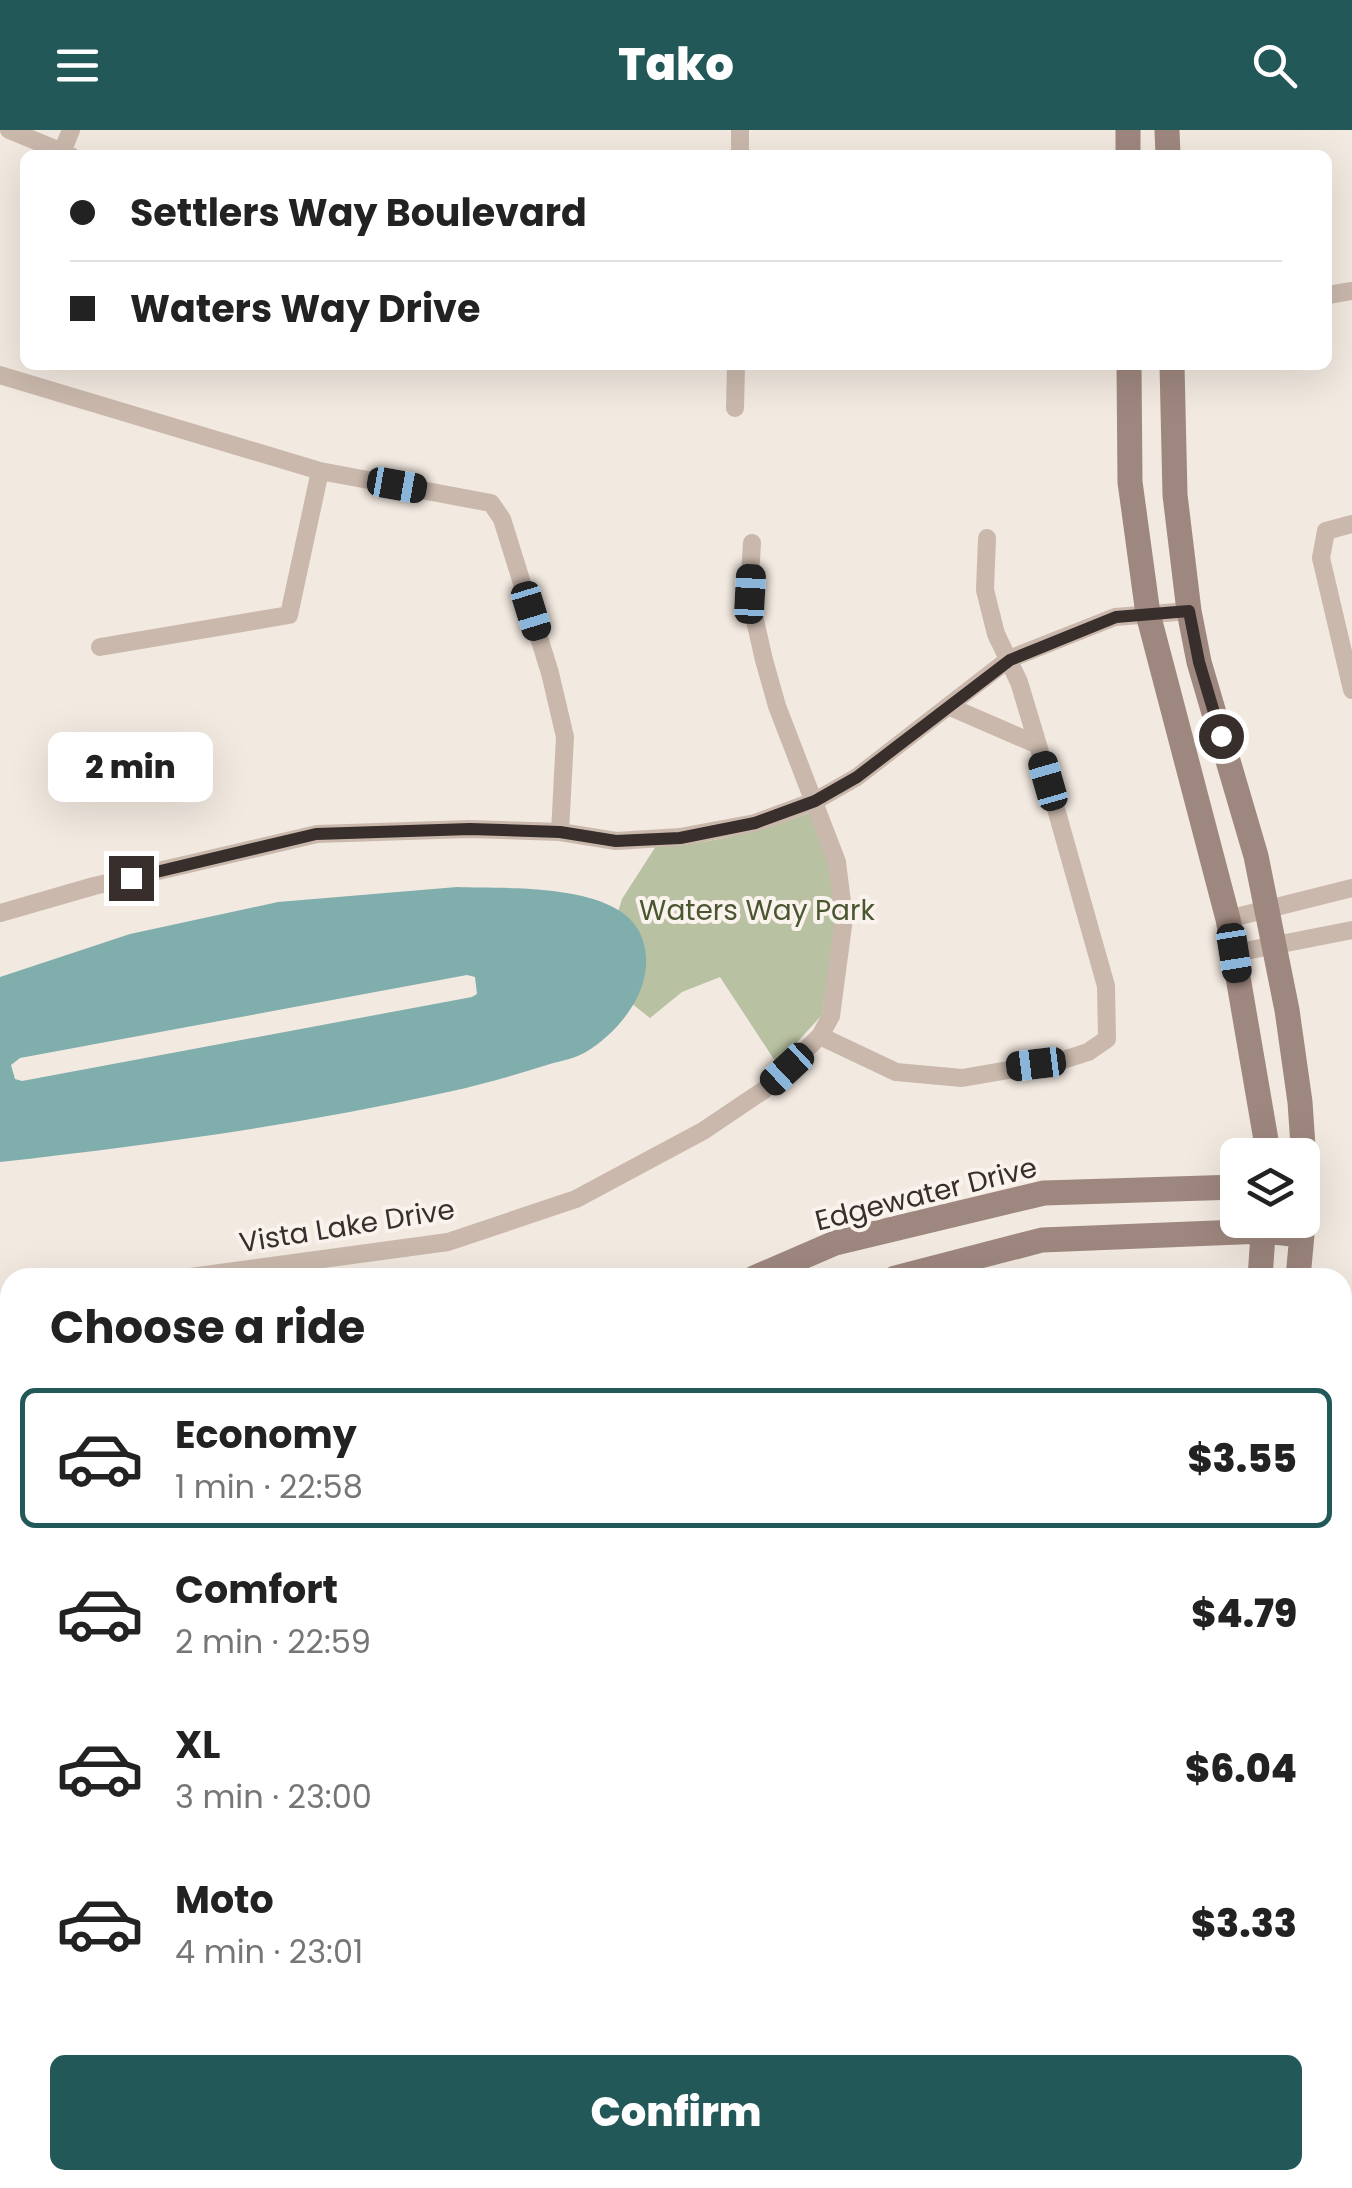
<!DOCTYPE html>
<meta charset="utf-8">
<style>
body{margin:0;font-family:Poppins,sans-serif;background:#f2f2f2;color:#222;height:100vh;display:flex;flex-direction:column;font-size:38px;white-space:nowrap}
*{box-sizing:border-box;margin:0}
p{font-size:32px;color:#767676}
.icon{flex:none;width:55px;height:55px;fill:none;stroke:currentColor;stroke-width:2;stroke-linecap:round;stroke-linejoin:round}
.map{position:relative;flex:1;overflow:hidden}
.drawer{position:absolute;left:0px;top:1138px;width:1352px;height:922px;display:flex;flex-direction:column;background:#fff;border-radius:30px 30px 0 0;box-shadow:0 10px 40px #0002}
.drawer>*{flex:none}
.hud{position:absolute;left:20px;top:20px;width:1312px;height:220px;border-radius:15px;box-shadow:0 10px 40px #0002;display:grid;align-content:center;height:220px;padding:0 50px;background:#fff}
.buttons{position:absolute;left:1220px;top:1008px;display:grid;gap:20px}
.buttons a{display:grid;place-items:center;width:100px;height:100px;border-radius:15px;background:#fff;box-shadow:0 10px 40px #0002;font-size:50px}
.end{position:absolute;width:45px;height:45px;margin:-22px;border:12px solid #382e2b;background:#fff;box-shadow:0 0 0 5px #fff}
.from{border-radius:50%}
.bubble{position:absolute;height:70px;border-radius:15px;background:#fff;box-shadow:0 10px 40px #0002;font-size:32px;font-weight:800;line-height:70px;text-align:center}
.car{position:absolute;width:30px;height:60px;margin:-30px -15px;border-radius:12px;box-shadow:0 0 8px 2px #0007;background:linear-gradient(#222 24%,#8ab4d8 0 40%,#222 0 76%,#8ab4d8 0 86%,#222 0)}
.hud b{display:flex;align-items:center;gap:35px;height:95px;font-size:38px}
.hud b+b{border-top:2px solid #e0e0e0}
.hud i{width:25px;height:25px;background:#222}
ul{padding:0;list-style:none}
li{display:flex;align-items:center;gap:30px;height:140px;margin:0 20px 15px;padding:0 30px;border:5px solid transparent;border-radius:15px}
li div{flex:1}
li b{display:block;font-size:38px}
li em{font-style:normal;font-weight:800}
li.current{border-color:#225858}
li>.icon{width:90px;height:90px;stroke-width:1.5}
h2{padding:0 50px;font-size:45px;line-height:120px}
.button{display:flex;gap:20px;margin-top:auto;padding:20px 50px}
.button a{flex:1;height:115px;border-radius:15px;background:#225858;color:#fff;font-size:40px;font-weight:800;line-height:115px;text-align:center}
header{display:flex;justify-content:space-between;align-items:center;height:130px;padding:0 50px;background:#225858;color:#fff;font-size:45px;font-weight:800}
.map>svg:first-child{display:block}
.green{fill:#b8c1a1}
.water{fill:#80aead;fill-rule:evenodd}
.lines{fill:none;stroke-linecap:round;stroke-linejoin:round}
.lane{stroke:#cab8ac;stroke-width:9}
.street{stroke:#cab8ac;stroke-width:18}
.secondary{stroke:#9e877e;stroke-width:25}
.route{stroke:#382e2b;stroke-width:12}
.labels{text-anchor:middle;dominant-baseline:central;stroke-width:8;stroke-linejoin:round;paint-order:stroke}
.park-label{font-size:28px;fill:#4a5630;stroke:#faf3ed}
.street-label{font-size:28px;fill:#382e2b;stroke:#faf3ed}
</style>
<header><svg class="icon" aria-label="menu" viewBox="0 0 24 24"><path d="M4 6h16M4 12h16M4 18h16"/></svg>Tako<svg class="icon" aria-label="search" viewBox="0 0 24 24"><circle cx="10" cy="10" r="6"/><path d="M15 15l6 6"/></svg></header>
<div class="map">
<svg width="1352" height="2058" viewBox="0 0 1352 2058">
<rect width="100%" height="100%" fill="#f2e9e0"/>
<path class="green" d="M812 682 830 737 835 791 828 849 822 885 777 934 720 847 682 862 650 888 621 865 615 792 622 769 656 716C710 715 761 700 812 682Z"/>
<path class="water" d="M457 757C505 759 616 752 640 803 661 849 625 898 586 922 576 928 561 931 550 934 516 945 483 954 448 962 299 995 151 1015 0 1032V847L130 804 278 772ZM467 845 475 847 477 864 472 867 22 951 15 949 11 935 20 928Z
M0 1649H10V1838L0 1839Z"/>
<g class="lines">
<path class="lane" d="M0 1873H10
M0 1895 10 1900
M138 2050 156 2058
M321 2050 338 2058
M1099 2050 1103 2058
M187 2058 191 2050
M969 2058 975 2050"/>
<path class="street" d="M9 0 70 25
M62 22 71 0
M740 25V0
M1328 165 1352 161
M0 245 320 341 491 373 502 389 550 543 565 607 560 702
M735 278 736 235
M1352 394 1326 401 1321 428 1352 560
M987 408 985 460 996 504 1019 552 1038 615
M100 517 289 485 320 341
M0 783 94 756 317 704 469 699 560 702 616 711 680 707 755 693 815 671 857 647 1009 529 1115 487 1189 481
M1228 789 1352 758
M1235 823 1352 800
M820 906 896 942 962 948 1060 931 1088 922 1107 909 1106 856 1038 615 948 576
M183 1148 448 1112 576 1069 703 1001 764 960 820 906 831 886 844 788 837 732 777 576 764 530 749 464 752 413
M0 1259 10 1243
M1342 1531 1352 1501
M0 1534 10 1535
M1342 1740H1352
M1342 1948H1352
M457 2050 473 2058
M864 2050 874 2058
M1310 2050 1318 2058"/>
<path class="secondary" d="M1128 0V25
M1167 0 1168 25
M1129 235 1130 352 1148 484 1228 789 1266 1010V1025
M1172 235 1175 365 1189 481 1199 532 1256 726 1287 880 1300 972 1306 1060 1298 1148
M754 1148 835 1113 1044 1063 1238 1057
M895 1148 1042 1110 1264 1101 1301 1105
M1260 1148 1264 1090
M0 1223 10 1231
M0 1272 10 1277
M762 2058 768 2050
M809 2058 816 2050"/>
</g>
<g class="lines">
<path class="route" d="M131 748 316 704 470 699 560 702 616 711 680 708 755 693 815 671 857 647 1010 530 1116 487 1189 481 1199 532 1221 606"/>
</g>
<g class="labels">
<g class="park-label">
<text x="757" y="780">Waters Way Park</text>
</g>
<g class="street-label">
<text transform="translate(926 1064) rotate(-14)">Edgewater Drive</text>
<text transform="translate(347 1096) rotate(-9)">Vista Lake Drive</text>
</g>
</g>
</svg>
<div class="buttons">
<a><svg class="icon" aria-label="layers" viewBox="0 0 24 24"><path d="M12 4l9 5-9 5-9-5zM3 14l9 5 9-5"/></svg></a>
</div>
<i class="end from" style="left:1221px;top:606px"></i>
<i class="end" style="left:131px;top:748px"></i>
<div class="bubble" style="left:48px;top:602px;width:165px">2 min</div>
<i class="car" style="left:397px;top:355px;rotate:100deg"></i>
<i class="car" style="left:750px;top:464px;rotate:3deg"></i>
<i class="car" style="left:531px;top:481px;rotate:163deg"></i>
<i class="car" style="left:1048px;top:651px;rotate:344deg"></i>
<i class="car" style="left:1234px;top:823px;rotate:171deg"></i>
<i class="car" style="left:1036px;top:934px;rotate:263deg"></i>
<i class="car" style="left:787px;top:939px;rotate:227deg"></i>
<div class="hud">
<b><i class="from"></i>Settlers Way Boulevard</b>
<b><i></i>Waters Way Drive</b>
</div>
<section class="drawer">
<h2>Choose a ride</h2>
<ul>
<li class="current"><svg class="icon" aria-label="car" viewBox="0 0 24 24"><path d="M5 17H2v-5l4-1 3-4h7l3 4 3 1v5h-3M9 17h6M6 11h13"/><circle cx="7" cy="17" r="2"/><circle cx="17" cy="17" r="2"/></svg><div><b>Economy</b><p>1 min · 22:58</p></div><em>$3.55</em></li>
<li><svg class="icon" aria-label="car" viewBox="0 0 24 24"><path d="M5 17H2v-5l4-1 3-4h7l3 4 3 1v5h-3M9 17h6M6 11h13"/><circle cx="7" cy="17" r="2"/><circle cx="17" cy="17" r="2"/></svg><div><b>Comfort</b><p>2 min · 22:59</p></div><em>$4.79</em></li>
<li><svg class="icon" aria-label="car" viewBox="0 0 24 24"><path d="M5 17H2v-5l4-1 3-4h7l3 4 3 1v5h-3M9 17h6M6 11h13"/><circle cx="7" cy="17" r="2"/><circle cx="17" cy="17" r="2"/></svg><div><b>XL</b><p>3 min · 23:00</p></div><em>$6.04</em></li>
<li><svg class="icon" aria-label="car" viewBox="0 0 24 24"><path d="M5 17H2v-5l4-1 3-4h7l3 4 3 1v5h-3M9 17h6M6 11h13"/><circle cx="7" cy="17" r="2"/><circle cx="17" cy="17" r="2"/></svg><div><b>Moto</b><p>4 min · 23:01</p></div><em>$3.33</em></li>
</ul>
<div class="button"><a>Confirm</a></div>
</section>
</div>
